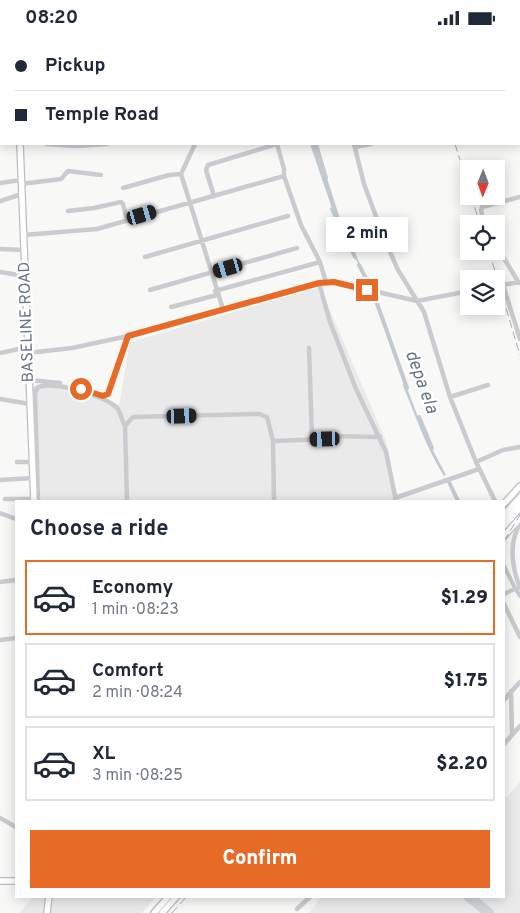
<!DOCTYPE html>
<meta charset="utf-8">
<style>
body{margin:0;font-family:Overpass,sans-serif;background:#f6f6f7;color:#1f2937;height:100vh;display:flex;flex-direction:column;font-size:19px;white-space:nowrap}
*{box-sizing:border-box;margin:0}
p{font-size:16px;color:#747a83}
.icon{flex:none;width:28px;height:28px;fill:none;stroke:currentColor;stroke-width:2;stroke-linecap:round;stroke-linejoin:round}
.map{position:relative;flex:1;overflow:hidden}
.panel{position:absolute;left:15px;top:465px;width:490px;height:398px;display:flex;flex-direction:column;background:#fff;border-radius:0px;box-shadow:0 2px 12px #0003}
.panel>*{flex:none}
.banner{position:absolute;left:0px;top:0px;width:520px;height:110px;box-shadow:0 2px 12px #0003;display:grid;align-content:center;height:110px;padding:0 15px;background:#fff}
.needle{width:32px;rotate:181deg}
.fabs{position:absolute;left:460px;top:125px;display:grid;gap:10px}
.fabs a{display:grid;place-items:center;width:45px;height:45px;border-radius:0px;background:#fff;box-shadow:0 2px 12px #0003;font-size:25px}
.end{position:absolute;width:22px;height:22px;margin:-11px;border:6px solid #e76a27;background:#fff;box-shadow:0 0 0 2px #fff}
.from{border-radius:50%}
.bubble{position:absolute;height:35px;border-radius:0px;background:#fff;box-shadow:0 2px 12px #0003;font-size:16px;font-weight:800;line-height:35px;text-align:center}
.car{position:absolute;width:15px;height:30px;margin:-15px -8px;border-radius:6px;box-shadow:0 0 4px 1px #0007;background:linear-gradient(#222 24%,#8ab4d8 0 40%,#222 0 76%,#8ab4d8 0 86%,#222 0)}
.banner b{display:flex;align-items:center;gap:18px;height:48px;font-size:19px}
.banner b+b{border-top:1px solid #e0e1e3}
.banner i{width:12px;height:12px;background:#1f2937}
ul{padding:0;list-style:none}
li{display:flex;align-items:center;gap:15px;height:75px;margin:0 10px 8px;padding:0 5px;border:2px solid #e0e1e3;border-radius:0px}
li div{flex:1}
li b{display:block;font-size:19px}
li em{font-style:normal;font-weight:800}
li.current{border-color:#e76a27}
li>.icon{width:45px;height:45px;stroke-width:1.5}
h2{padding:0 15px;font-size:22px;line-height:60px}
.primary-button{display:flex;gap:10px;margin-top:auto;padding:10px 15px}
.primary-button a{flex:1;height:58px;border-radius:0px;background:#e76a27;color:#fff;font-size:20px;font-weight:800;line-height:58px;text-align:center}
.status{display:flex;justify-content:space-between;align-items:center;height:35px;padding:0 25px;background:#fff;direction:ltr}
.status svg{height:14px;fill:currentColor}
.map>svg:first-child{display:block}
.built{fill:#e9eae9}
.water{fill:#c1cacf}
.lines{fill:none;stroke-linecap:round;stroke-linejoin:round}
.canal{stroke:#c1cacf;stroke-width:4}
.taxiway{stroke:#d0d3d5;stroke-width:10}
.major-casing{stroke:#bbbec2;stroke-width:8}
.highway-casing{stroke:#bbbdc1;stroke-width:9}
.minor{stroke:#c9cbcf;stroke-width:4.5}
.major{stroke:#fff;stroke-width:5.5}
.highway{stroke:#fff;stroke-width:7}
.rail{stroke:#a8adb4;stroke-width:1;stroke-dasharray:8 4;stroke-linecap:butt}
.route{stroke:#e76a27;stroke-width:6}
.labels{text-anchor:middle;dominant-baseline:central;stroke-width:5;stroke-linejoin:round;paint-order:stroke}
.street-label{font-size:16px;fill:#677588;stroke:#fff}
.water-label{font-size:18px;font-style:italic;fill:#637783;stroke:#fff}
</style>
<div class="status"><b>08:20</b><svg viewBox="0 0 49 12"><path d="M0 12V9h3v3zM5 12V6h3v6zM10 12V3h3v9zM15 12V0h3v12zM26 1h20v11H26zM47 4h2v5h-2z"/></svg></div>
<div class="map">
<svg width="520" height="878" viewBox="0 0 520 878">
<rect width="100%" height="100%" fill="#f8f9f6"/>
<path class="built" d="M320 252 386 406 398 466H35L29 351 65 352 119 370 130 307Z
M520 747V878H309L322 861H504V761L507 762Z
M34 861H157L142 878H19Z"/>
<path class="water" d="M310 109H316L343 193 362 233 361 234 338 191Z
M403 343 425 400 446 440 444 441C426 413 416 381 403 351Z"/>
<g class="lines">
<path class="canal" d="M316 109 326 143
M332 174 355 222
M359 230 371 253
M374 260 407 353
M419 382 432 413
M449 447 458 466
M504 531 514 551
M517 556 520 561"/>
<path class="taxiway" d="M468 861 489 878"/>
<g class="major-casing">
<path id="major" d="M15 0V1
M20 109 34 466
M504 469 520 451
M504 501 520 483
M0 846H16
M47 878 49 861
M154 878 169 861
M162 878 177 861"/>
</g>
<g class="highway-casing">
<path id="highway" d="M504 481 520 463
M504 490 520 472"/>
</g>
<path class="minor" d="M92 0V1
M137 0V1
M254 0 255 1
M465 0V1
M502 0V1
M179 1 180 0
M240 1 243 0
M318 1 321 0
M454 1 459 0
M0 14H1
M0 42H1
M519 82 520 88
M519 99H520
M47 109 76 111 107 109
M195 109 181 139 223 274
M277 109 284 134V141L301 190 320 227 326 247
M354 109 364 149 384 203 398 235 424 277 450 362 476 427 495 466
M355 112 371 109
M0 148 21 145
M21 149 61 144 68 136 101 140
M123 153 169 140 181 139
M214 161 206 135 208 130 277 109
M0 166 22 159
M68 176 94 173 121 167 123 169 127 185
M484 189 481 175 482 172 520 162
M24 200 97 194 284 141
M496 210 519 248
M0 214 24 215
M145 222 288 181
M0 237 25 241
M319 248 330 287 356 354 386 417 396 466
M503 250 520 304
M496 251 520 247
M150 255 297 213
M215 256 320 227
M171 272 217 260
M309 313 312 405
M0 318 28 312
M28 318 72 313 128 301 319 248 334 247 417 266 469 256
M29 345 60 348
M98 360 108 359 128 301
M450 362 488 350
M0 364 30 369
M273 406 325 404 331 401 380 402
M17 427H32
M476 427 503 415 520 412
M0 445 33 443
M395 463 479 434
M5 464H33
M38 466 35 359 37 353C51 344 106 361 117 373 121 378 122 386 125 391
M127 466 125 391 133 382 259 379 267 382 273 406 274 466
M0 478 16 484
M520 489C508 509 512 532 520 553
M0 547 16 545
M504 559 519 552
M504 569 520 602
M0 605 16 603
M511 656 512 699
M504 665 520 647
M504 709 520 691
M0 783 16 792
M297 874 311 861"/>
<use href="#major" class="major"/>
<use href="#highway" class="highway"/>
<path class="rail" d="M421 0V1
M455 109 469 153
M471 161 480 189
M489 216 520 320
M504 506 520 480
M172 878 187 861"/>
</g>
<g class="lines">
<path class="route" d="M81 354 103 361 108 359 128 301 319 248 334 247 367 255"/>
</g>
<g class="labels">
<g class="street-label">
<text transform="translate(27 287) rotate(-92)">BASELINE ROAD</text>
</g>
<g class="water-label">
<text transform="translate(421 347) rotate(70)">depa ela</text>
</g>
</g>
</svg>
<div class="fabs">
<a><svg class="needle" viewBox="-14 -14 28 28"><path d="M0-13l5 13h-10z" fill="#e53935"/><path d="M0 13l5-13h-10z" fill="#747a83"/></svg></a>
<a><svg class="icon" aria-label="locate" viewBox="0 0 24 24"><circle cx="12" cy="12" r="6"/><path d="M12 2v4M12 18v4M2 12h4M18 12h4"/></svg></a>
<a><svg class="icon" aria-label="layers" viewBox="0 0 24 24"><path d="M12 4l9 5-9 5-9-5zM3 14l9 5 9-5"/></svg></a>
</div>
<i class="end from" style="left:81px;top:354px"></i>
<i class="end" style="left:367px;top:255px"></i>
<div class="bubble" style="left:326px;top:182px;width:82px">2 min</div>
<i class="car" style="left:142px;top:180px;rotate:74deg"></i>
<i class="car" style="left:228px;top:233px;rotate:254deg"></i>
<i class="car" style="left:182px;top:381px;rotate:88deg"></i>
<i class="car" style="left:325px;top:404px;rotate:268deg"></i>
<div class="banner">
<b><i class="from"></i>Pickup</b>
<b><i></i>Temple Road</b>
</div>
<section class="panel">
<h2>Choose a ride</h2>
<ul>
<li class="current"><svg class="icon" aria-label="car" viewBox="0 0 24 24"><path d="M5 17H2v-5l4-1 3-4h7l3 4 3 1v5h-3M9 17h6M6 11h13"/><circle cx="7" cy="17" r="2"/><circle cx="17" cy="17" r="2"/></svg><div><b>Economy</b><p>1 min · 08:23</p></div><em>$1.29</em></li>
<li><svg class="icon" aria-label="car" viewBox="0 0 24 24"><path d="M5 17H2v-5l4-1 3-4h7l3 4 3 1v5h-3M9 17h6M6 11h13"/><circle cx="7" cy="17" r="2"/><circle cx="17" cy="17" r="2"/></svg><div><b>Comfort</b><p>2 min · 08:24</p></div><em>$1.75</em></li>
<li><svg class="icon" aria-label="car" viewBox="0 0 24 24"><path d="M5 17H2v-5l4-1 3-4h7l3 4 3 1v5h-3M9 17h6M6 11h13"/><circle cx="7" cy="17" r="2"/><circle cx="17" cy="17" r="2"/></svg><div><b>XL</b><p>3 min · 08:25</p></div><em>$2.20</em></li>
</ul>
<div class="primary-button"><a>Confirm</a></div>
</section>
</div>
